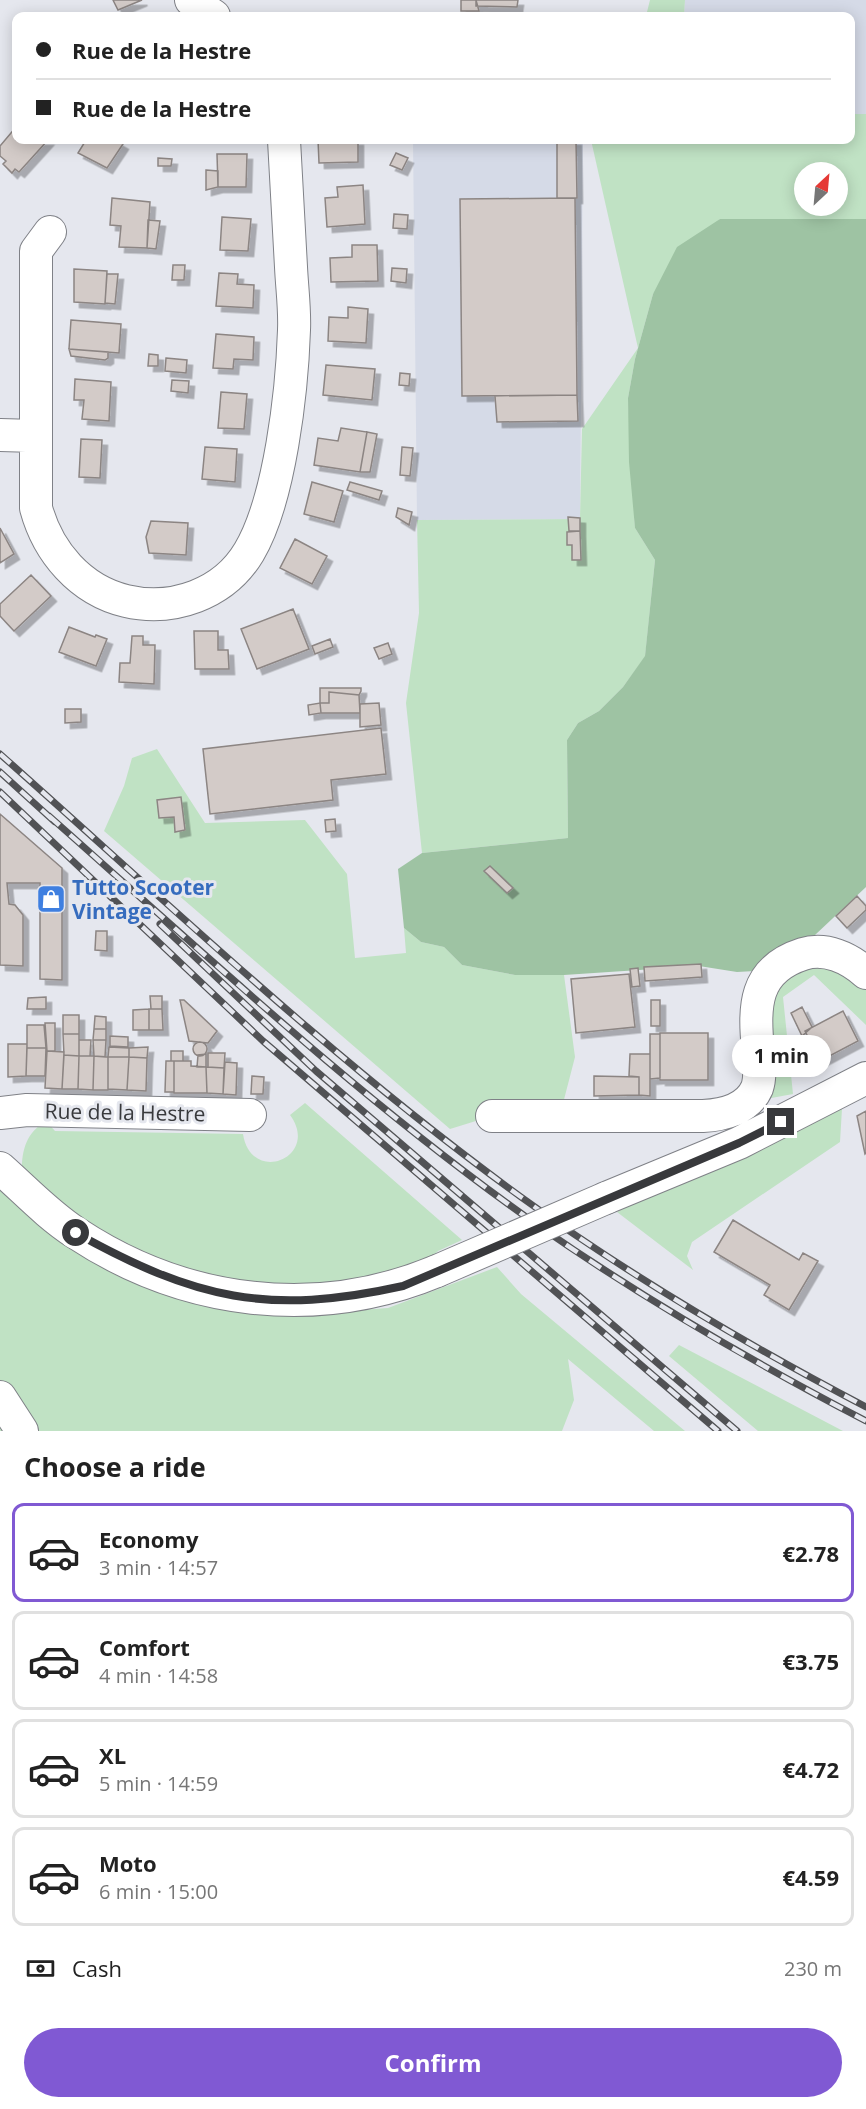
<!DOCTYPE html>
<meta charset="utf-8">
<style>
body{margin:0;font-family:"Open Sans",sans-serif;background:#f6f6f6;color:#222;height:100vh;display:flex;flex-direction:column;font-size:22px;white-space:nowrap}
*{box-sizing:border-box;margin:0}
p{font-size:20px;color:#767676}
.icon{flex:none;width:33px;height:33px;fill:none;stroke:currentColor;stroke-width:2;stroke-linecap:round;stroke-linejoin:round}
.map{position:relative;height:1431px;overflow:hidden}
.side{display:flex;flex-direction:column;background:#fff;flex:1}
.side>*{flex:none}
.hud{position:absolute;left:12px;top:12px;width:843px;height:132px;border-radius:12px;box-shadow:0 3px 15px #0003;display:grid;align-content:center;height:132px;padding:0 24px;background:#fff}
.needle{width:39px;rotate:26deg}
.buttons{position:absolute;left:794px;top:162px;display:grid;gap:12px}
.buttons a{display:grid;place-items:center;width:54px;height:54px;border-radius:50%;background:#fff;box-shadow:0 3px 15px #0003;font-size:30px}
.end{position:absolute;width:27px;height:27px;margin:-14px;border:8px solid #38393c;background:#fff;box-shadow:0 0 0 3px #fff}
.from{border-radius:50%}
.bubble{position:absolute;height:42px;border-radius:21px;background:#fff;box-shadow:0 3px 15px #0003;font-size:20px;font-weight:700;line-height:42px;text-align:center}
.hud b{display:flex;align-items:center;gap:21px;height:57px;font-size:22px}
.hud b+b{border-top:2px solid #e0e0e0}
.hud i{width:15px;height:15px;background:#222}
ul{padding:0;list-style:none}
li{display:flex;align-items:center;gap:18px;height:99px;margin:0 12px 9px;padding:0 12px;border:3px solid #e0e0e0;border-radius:12px}
li div{flex:1}
li b{display:block;font-size:22px}
li em{font-style:normal;font-weight:700}
li.current{border-color:#8059d3}
li>.icon{width:54px;height:54px;stroke-width:1.5}
h2{padding:0 24px;font-size:27px;line-height:72px}
.pay{display:flex;align-items:center;gap:15px;height:66px;padding:0 24px;font-size:22px}
.pay p{margin-inline-start:auto}
.button{display:flex;gap:12px;margin-top:auto;padding:12px 24px}
.button a{flex:1;height:69px;border-radius:36px;background:#8059d3;color:#fff;font-size:24px;font-weight:700;line-height:69px;text-align:center}
.map>svg:first-child{display:block}
.built{fill:#d5dae7}
.green{fill:#c0e2c4;fill-rule:evenodd}
.forest{fill:#9ec3a3}
.building{fill:#d3cbc8;stroke:#8c8583;stroke-width:1.5;filter:url(#shadow)}
.lines{fill:none;stroke-linecap:round;stroke-linejoin:round}
.minor-casing{stroke:#7f8187;stroke-width:34}
.minor{stroke:#fff;stroke-width:32}
.rail-casing{stroke:#515255;stroke-width:7}
.rail{stroke:#e5e7ee;stroke-width:4.5;stroke-dasharray:14;stroke-linecap:butt}
.minor-bridge-casing{stroke:#7f8187;stroke-width:34;stroke-linecap:butt}
.minor-bridge{stroke:#fff;stroke-width:32}
.route{stroke:#38393c;stroke-width:8}
.labels{text-anchor:middle;dominant-baseline:central;stroke-width:6;stroke-linejoin:round;paint-order:stroke}
.shop-label{font-size:21px;font-weight:bold;fill:#366cbe;stroke:#e5e7ee;text-anchor:start}
.street-label{font-size:21px;fill:#38393c;stroke:#e5e7ee}
</style>
<div class="map">
<svg width="866" height="1431" viewBox="0 0 866 1431">
<defs>
<filter id="shadow"><feDropShadow dx="5.5" dy="5.5" stdDeviation="0" flood-color="#0004"/></filter>
</defs>
<rect width="100%" height="100%" fill="#e5e7ee"/>
<path class="built" d="M685 0H866V114H851L850 16H684Z
M413 140H583L580 519 417 520Z"/>
<path class="green" d="M650 0H685L684 16H646Z
M851 114H866V219H720L653 294 635 359 628 398 635 528 655 560 645 657 623 687 599 711 578 723 567 740 568 838 422 853 406 703 419 613 417 520 580 519 582 429 638 348 591 140H850ZM804 172H837V206H804Z
M157 749 205 823 305 820 347 874 355 958 406 953 404 928 421 942 444 947 462 965 515 975H564L575 1057 560 1115 492 1116 450 1129 104 831 124 786 132 758Z
M790 958 866 973V1025L814 975 783 997 793 1094 749 1102 756 1024Z
M843 1092 840 1142 692 1242 687 1256 693 1270 617 1212 739 1143Z
M305 1103 462 1240 438 1251 403 1286 206 1305 268 1315 307 1314 388 1308 497 1267 521 1294 685 1431H654L568 1359 574 1400 562 1431H0V1181L22 1178C21 1154 24 1134 46 1121L55 1131 243 1134C251 1186 321 1157 290 1115Z
M679 1345 843 1431H758L669 1356Z"/>
<path class="forest" d="M720 219H866V887L815 935 808 952 774 970 737 972 699 966 564 975H515L462 965 444 947 421 942 404 928 398 869 422 853 568 838 567 740 578 723 599 711 623 687 645 656 655 560 635 528 629 462 628 398 635 359 653 294 677 247Z"/>
<path class="building" d="M113 0H142L118 10Z
M461 0H476L479 11H461Z
M476 0H518L517 7 476 6Z
M16 127V140H48L19 172 15 169 12 173 3 164 6 161 0 156V146Z
M86 140H116L123 144 107 168 78 153Z
M318 140H358V162L319 163Z
M557 140H576L577 198H557Z
M396 153 408 158 402 170 390 165Z
M217 154H247L246 187H218Z
M158 158 172 159 171 166H158Z
M206 170 218 171V187L206 190Z
M363 185 365 224 327 227 325 198 338 197 337 187Z
M112 198 150 202 147 248 119 247 121 226 110 225Z
M575 198 577 395 462 396 460 199Z
M394 214 408 215 407 229 393 228Z
M222 217 251 219 248 251 220 250Z
M148 220 160 221 156 249 147 248Z
M352 245H377L378 281 331 282 330 258 352 257Z
M173 265H185L184 280H172Z
M392 268 407 269 406 283 391 281Z
M74 269 107 271 105 304 74 302Z
M219 273 238 274 237 284 254 285 253 308 216 306Z
M107 274H118L115 304 105 303Z
M348 307 368 309 366 343 328 341 329 317 348 318Z
M71 320 121 324 119 353 69 349Z
M216 334 254 337 253 360 234 359 233 369 213 368Z
M69 349 108 352V358L105 360 71 356Z
M149 354 158 355V366H148Z
M166 358 187 360 186 373 165 371Z
M326 365 375 369 372 400 323 395Z
M400 373 410 374 409 386 399 385Z
M75 379 111 382 109 421 82 419 84 400H74Z
M172 380 189 381 188 393 171 391Z
M221 392 247 394 244 429 218 428Z
M577 395 578 421 497 422 495 396Z
M341 428 367 432 360 472 314 465 318 438 338 441Z
M367 432 377 434 370 472H360Z
M81 439 102 440 100 478 79 477Z
M205 447 237 449 235 482 202 479Z
M402 447 413 448 410 476 400 475Z
M312 482 343 491 334 522 304 514Z
M350 482 382 491 379 500 347 490Z
M398 508 412 512 409 525 396 517Z
M568 517 580 518V531H569Z
M151 521 188 523 186 555 149 553 146 537Z
M0 528 14 554 0 563Z
M580 531 581 560H572V545H567V532Z
M295 539 327 556 312 584 280 568Z
M31 575 51 596 14 631 0 616V604Z
M293 609 309 649 257 669 241 629Z
M69 627 95 637 96 635 107 639 96 666 59 652Z
M194 631H218V650H228L229 669H195Z
M132 636H143V645H155L154 684 119 682 120 663H130Z
M330 639 333 647 315 654 312 646Z
M388 643 392 654 379 659 374 648Z
M320 688H361V691L359 695 329 692V703H320Z
M329 692 359 695 360 713H321L320 703H329Z
M320 703 321 713 309 715 308 705Z
M379 703 381 725 360 727V704Z
M65 709H81V722L65 723Z
M381 728 386 774 331 780 333 800 210 814 203 749Z
M181 797 185 830 175 832 174 817 159 818 157 800Z
M0 814 62 868V980L40 979V883H7L9 904 15 905 23 915V966L0 965Z
M335 819 336 831 326 832 325 820Z
M490 866 513 888 507 893 484 871Z
M857 896 866 906V910L847 928 836 916Z
M96 931H107V951L95 950Z
M701 964 702 977 645 981 644 967Z
M638 968 640 986 632 987 630 969Z
M629 974 635 1027 576 1033 571 979Z
M150 996H162V1009H151Z
M46 997V1009H27L28 998Z
M180 1000H184L217 1031 208 1043 189 1041Z
M651 1000H660V1026H651Z
M802 1007 812 1027 802 1036 791 1013Z
M149 1009H162L163 1030H149Z
M149 1009V1030H133V1010Z
M843 1011 858 1041 820 1061 805 1031Z
M63 1015H79V1034H63Z
M95 1016 106 1017V1029H94Z
M45 1023H55V1051H47Z
M27 1025H44L46 1048H27Z
M94 1029H106V1040H93Z
M660 1033H708V1080H660Z
M63 1034H79V1056L64 1055Z
M650 1034H660V1078L650 1079Z
M110 1036 128 1037V1047L110 1046Z
M79 1040H91L90 1056H79Z
M93 1040H106L105 1057 94 1056Z
M193 1049a7 7 0 1 1 14 0a7 7 0 1 1-14 0Z
M8 1044H27L26 1076 8 1077Z
M109 1047 129 1048V1057H108Z
M148 1047 147 1058 129 1057V1048Z
M27 1048H46L45 1076H26Z
M47 1051 64 1052 62 1089 45 1088Z
M171 1051H183V1061H171Z
M208 1053H225L224 1068 208 1067Z
M206 1054V1067H197L198 1055Z
M630 1054H650V1096L639 1095V1077L629 1076Z
M64 1055 79 1056 78 1089H62Z
M79 1056H94L93 1090 78 1089Z
M94 1056 108 1057V1090H93Z
M108 1057H129L127 1090 108 1089Z
M129 1057 147 1058 146 1091 127 1090Z
M166 1061H174V1092H165Z
M174 1061H191V1066L206 1067 207 1093H174Z
M225 1062 237 1063 236 1095 223 1094Z
M206 1067 224 1068 223 1094 207 1093Z
M252 1076 264 1077 263 1094H251Z
M594 1076 639 1077V1095L594 1096Z
M866 1111V1153L865 1154 857 1116Z
M733 1220 799 1260 803 1253 818 1261 789 1310 764 1295 770 1285 714 1252Z"/>
<g class="lines">
<g class="minor-casing">
<path id="minor" d="M191 0 214 16
M50 232 36 251V508C48 552 80 590 126 601 173 612 224 594 249 552 280 500 292 391 294 330 295 310 292 288 291 267 289 224 286 182 284 140
M0 435 35 436
M0 1113 27 1110 250 1115
M492 1116H703C723 1115 748 1109 757 1088 761 1076 759 1064 758 1051 754 1007 753 970 803 954 826 947 849 958 866 973
M0 1168C25 1190 48 1215 76 1233 185 1305 317 1321 437 1271
M606 1198 739 1143 866 1078
M0 1397 22 1431"/>
</g>
<use href="#minor" class="minor"/>
<g class="rail-casing">
<path id="rail" d="M0 754C170 905 336 1063 521 1197 630 1276 746 1344 866 1407
M0 772 55 822
M0 792 263 1041 718 1431
M49 816C207 956 363 1102 536 1224 642 1298 751 1361 866 1421
M160 924 316 1071 737 1431"/>
</g>
<use href="#rail" class="rail"/>
<g class="minor-bridge-casing">
<path id="minor-bridge" d="M437 1271 606 1198"/>
</g>
<use href="#minor-bridge" class="minor-bridge"/>
</g>
<g class="lines">
<path class="route" d="M76 1233C195 1299 268 1316 403 1286L739 1143 781 1122"/>
</g>
<defs>
<g id="shop-square" transform="scale(1.5)"><rect x="-9" y="-9" width="18" height="18" rx="4" fill="#3f7fe0" stroke="#e5e7ee"/><path d="M-5-2.5h2.3a2.7 3.5 0 0 1 5.4 0H5L5.5 6h-11ZM-1.5-2.5h3a1.5 2.3 0 0 0-3 0Z" fill="#fff"/></g>
</defs>
<g fill-rule="evenodd">
<use href="#shop-square" x="51" y="899"/>
</g>
<g class="labels">
<g class="shop-label">
<text x="72" y="887">Tutto Scooter<tspan x="72" dy="24">Vintage</tspan></text>
</g>
<g class="street-label">
<text transform="translate(125 1112) rotate(1)">Rue de la Hestre</text>
</g>
</g>
</svg>
<div class="buttons">
<a><svg class="needle" viewBox="-14 -14 28 28"><path d="M0-13l5 13h-10z" fill="#e53935"/><path d="M0 13l5-13h-10z" fill="#767676"/></svg></a>
</div>
<i class="end from" style="left:76px;top:1233px"></i>
<i class="end" style="left:781px;top:1122px"></i>
<div class="bubble" style="left:732px;top:1035px;width:99px">1 min</div>
<div class="hud">
<b><i class="from"></i>Rue de la Hestre</b>
<b><i></i>Rue de la Hestre</b>
</div>
</div>
<section class="side">
<h2>Choose a ride</h2>
<ul>
<li class="current"><svg class="icon" aria-label="car" viewBox="0 0 24 24"><path d="M5 17H2v-5l4-1 3-4h7l3 4 3 1v5h-3M9 17h6M6 11h13"/><circle cx="7" cy="17" r="2"/><circle cx="17" cy="17" r="2"/></svg><div><b>Economy</b><p>3 min · 14:57</p></div><em>€2.78</em></li>
<li><svg class="icon" aria-label="car" viewBox="0 0 24 24"><path d="M5 17H2v-5l4-1 3-4h7l3 4 3 1v5h-3M9 17h6M6 11h13"/><circle cx="7" cy="17" r="2"/><circle cx="17" cy="17" r="2"/></svg><div><b>Comfort</b><p>4 min · 14:58</p></div><em>€3.75</em></li>
<li><svg class="icon" aria-label="car" viewBox="0 0 24 24"><path d="M5 17H2v-5l4-1 3-4h7l3 4 3 1v5h-3M9 17h6M6 11h13"/><circle cx="7" cy="17" r="2"/><circle cx="17" cy="17" r="2"/></svg><div><b>XL</b><p>5 min · 14:59</p></div><em>€4.72</em></li>
<li><svg class="icon" aria-label="car" viewBox="0 0 24 24"><path d="M5 17H2v-5l4-1 3-4h7l3 4 3 1v5h-3M9 17h6M6 11h13"/><circle cx="7" cy="17" r="2"/><circle cx="17" cy="17" r="2"/></svg><div><b>Moto</b><p>6 min · 15:00</p></div><em>€4.59</em></li>
</ul>
<div class="pay"><svg class="icon" aria-label="cash" viewBox="0 0 24 24"><path d="M3 7h18v10H3z"/><circle cx="12" cy="12" r="2"/></svg>Cash<p>230 m</p></div>
<div class="button"><a>Confirm</a></div>
</section>
